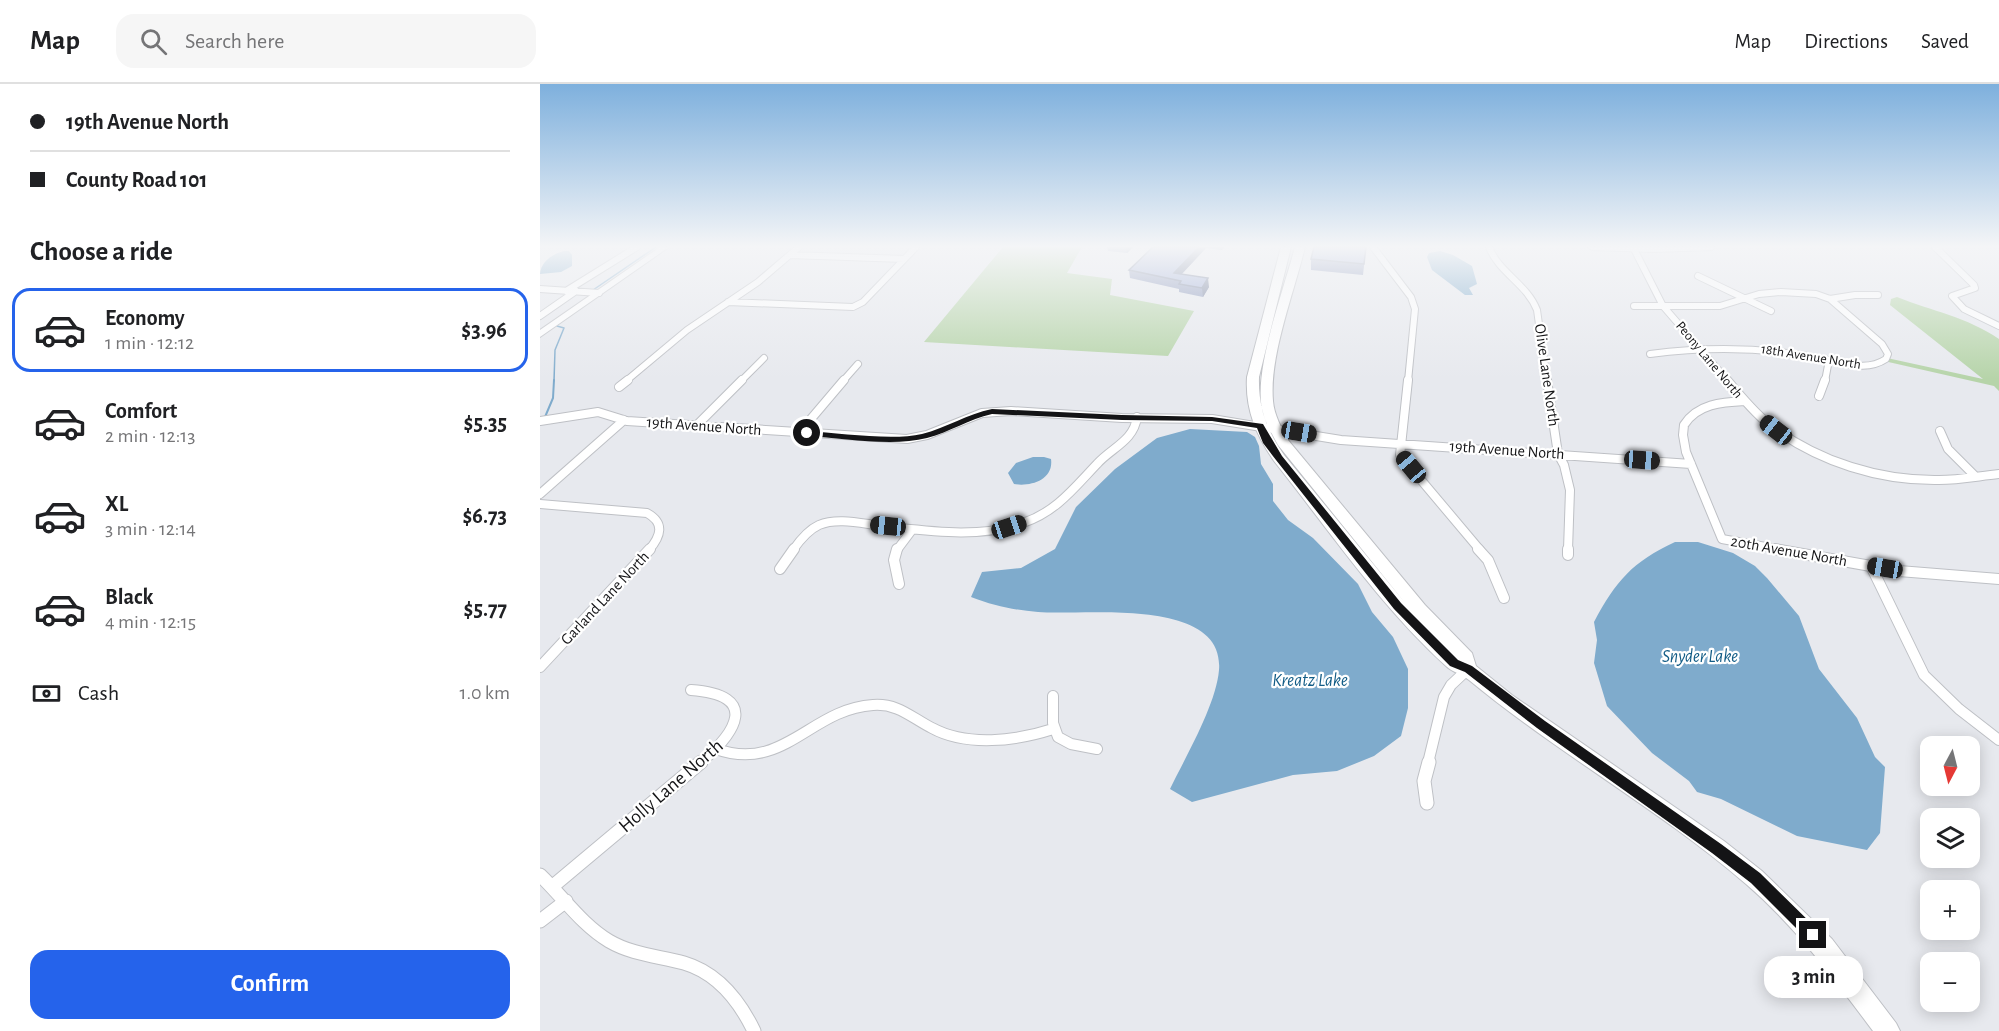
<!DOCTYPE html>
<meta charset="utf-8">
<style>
body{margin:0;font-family:"Alegreya Sans",sans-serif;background:#f6f6f6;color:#202124;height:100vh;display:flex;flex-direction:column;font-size:22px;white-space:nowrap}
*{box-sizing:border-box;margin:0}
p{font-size:20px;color:#757577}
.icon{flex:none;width:33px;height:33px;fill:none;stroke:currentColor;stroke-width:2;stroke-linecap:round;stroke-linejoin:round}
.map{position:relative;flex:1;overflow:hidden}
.drawer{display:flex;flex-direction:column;background:#fff;width:540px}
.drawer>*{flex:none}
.top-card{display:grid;align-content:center;height:132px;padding:0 30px;background:#fff}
.needle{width:39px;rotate:187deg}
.buttons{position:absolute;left:1380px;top:652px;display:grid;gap:12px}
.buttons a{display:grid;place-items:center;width:60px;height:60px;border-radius:12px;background:#fff;box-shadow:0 3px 15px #0003;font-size:30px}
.end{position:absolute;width:27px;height:27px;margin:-14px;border:8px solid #141416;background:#fff;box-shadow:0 0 0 3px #fff}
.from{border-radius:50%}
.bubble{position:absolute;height:42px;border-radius:18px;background:#fff;box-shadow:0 3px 15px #0003;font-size:20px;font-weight:700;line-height:42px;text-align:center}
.car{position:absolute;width:18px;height:36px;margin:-18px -9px;border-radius:8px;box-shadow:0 0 4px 2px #0007;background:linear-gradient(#222 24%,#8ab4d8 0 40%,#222 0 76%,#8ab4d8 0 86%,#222 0)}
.top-card b{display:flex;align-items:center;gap:21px;height:57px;font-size:22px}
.top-card b+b{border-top:2px solid #e0e0e0}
.top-card i{width:15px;height:15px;background:#202124}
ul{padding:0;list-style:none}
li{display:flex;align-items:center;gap:18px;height:84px;margin:0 12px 9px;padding:0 18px;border:3px solid transparent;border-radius:18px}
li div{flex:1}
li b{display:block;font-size:22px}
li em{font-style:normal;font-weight:700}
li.selected{border-color:#2563eb}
li>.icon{width:54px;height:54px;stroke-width:1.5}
h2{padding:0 30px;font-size:27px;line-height:72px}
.pay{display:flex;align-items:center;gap:15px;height:66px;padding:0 30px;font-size:22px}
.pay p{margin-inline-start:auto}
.button{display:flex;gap:12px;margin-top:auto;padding:12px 30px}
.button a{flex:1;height:69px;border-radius:18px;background:#2563eb;color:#fff;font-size:24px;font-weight:700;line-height:69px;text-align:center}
header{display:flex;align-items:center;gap:36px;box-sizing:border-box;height:84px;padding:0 30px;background:#fff;border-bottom:2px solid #e0e0e0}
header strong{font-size:28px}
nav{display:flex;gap:33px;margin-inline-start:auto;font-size:21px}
.search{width:420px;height:54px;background:#f6f6f6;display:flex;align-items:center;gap:15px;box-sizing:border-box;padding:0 21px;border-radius:18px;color:#757577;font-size:22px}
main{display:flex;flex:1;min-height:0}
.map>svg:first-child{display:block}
.green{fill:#b6d4a9}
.water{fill:#7fabcc}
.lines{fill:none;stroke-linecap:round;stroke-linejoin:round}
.stream-far1{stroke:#7fabcc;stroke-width:1.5}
.stream{stroke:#7fabcc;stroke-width:2}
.street-far3-casing{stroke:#bec0c5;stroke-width:8}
.street-far2-casing{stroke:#bec0c5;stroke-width:10}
.street-far1-casing{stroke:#bec0c5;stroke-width:12}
.street-casing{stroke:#bec0c5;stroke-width:15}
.secondary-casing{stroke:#bec0c5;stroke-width:2}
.primary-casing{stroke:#bec0c5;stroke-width:2}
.street-far3{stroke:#fff;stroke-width:6}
.street-far2{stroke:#fff;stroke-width:8}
.street-far1{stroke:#fff;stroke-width:10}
.street{stroke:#fff;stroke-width:13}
.secondary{fill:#fff;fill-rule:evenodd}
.primary{fill:#fff;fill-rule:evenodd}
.wall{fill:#8390b6}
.shaded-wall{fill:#6a7694}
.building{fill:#98a8d4;stroke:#6a7694;stroke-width:1.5}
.route{fill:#141416}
.labels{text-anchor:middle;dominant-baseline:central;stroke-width:4.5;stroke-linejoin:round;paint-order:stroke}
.far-street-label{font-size:14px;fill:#141416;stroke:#fff}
.street-label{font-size:16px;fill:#141416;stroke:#fff}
.water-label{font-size:18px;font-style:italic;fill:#125c86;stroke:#fff}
.near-street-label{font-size:20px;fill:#141416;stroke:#fff}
</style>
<header>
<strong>Map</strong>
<div class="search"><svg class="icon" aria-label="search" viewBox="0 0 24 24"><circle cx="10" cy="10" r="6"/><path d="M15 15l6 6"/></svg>Search here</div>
<nav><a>Map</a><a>Directions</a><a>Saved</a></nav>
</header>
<main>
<section class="drawer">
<div class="top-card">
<b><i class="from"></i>19th Avenue North</b>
<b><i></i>County Road 101</b>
</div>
<h2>Choose a ride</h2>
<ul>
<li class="selected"><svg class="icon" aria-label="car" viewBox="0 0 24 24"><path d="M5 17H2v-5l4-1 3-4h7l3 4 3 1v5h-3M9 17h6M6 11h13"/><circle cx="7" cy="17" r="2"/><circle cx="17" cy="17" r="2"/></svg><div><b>Economy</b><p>1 min · 12:12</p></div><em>$3.96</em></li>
<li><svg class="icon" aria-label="car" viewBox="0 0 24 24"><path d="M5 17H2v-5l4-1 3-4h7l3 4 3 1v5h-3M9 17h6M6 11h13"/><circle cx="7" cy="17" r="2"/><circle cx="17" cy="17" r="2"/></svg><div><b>Comfort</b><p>2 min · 12:13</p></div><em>$5.35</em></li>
<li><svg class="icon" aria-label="car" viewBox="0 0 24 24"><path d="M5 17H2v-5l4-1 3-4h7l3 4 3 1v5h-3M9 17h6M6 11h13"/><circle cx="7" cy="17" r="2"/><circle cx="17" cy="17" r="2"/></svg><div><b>XL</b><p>3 min · 12:14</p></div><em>$6.73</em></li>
<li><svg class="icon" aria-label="car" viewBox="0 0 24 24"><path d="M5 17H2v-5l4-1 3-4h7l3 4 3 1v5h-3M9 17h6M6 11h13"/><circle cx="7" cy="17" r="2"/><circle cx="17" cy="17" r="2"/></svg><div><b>Black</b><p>4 min · 12:15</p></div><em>$5.77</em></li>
</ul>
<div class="pay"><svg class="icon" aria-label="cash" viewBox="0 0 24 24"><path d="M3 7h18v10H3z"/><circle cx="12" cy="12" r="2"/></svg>Cash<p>1.0 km</p></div>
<div class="button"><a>Confirm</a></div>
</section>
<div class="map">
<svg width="1459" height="947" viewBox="0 0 1459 947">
<rect width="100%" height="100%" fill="#e7e9ee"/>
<path class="green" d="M463 163H542L527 189 572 195 570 211 654 227 628 272 384 258Z
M1357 213C1392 227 1427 233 1459 255V307L1454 302 1344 277 1347 274 1443 295 1350 221 1351 215Z"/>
<path class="water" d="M24 167H29L32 171V182L21 188 0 190C1 178 12 170 24 167Z
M900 167 913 171 932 182 937 200 929 204 933 211H925L892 186 887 173 889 169Z
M650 345 707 348 715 353 719 362 721 380 733 400V417L748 436 773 454 818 500 832 528 853 553 868 585V624L861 652 834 672 797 687 753 691 652 718 630 705C646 672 676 621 679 586 685 512 543 532 498 528 474 526 454 522 431 513L442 488 481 484 515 465 536 423 575 385 617 354Z
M493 373H504L511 375C514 396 490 403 474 400L468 389 476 379Z
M1135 458H1158L1193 469 1215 482 1227 494 1259 532 1279 585 1317 634 1335 673 1345 683 1340 749 1327 766 1257 752 1181 715 1157 708 1149 697 1112 669 1067 622 1054 579 1057 556 1054 538C1076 497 1092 478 1135 458Z"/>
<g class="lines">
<path class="stream-far1" d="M53 206 116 163
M14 297 15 266 24 244 17 242"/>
<path class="stream" d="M5 333 13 314 14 296"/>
<g class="street-far3-casing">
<path id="street-far3" d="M833 163 871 213 875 225 868 297
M949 163C959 189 987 200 997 226L1007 297
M1395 163 1434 201 1435 204 1412 212 1424 225 1459 242
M1094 165 1123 222 1188 297
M250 171 364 175
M1158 192 1231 227
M0 205 59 209
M26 207 97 163
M188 218 313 223 323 218 376 163
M1094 222H1180L1219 210 1241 208 1276 210 1290 215 1315 211H1338
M0 232 36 207
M1110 270C1170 262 1229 263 1288 276 1308 280 1328 287 1346 275L1348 270 1342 260 1290 215
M86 297 147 246 218 198 259 163
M201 297 224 274
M303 297 318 280
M1285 297 1289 276"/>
</g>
<g class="street-far2-casing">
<path id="street-far2" d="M868 296 860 371 940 466
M1007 296 1018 370 1024 381 1030 406 1028 466
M1187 296C1201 312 1214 329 1231 342 1279 378 1340 397 1399 396 1419 396 1439 392 1459 390
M79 303 88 296
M1279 312 1285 296
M1205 317C1182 318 1157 320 1144 341L1143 351 1146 368 1182 455 1243 466
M0 337 58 328 87 337 367 355 387 351 442 329 471 327 582 334 672 335 801 356 1151 380
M156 342 202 296
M1400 347 1408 365 1435 392
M259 349 304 296
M0 410 84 336
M0 420 107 429C125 439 121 452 109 466
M253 466C260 456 268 446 279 441 298 433 323 440 343 442 389 447 438 455 483 439 516 428 534 404 557 380 571 364 594 357 597 333
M357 466 372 446"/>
</g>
<g class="street-far1-casing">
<path id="street-far1" d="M357 465 354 476 359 500
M938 465 948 476 964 514
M1235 465 1359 487 1459 495
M1028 471V465
M1331 482 1384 591 1419 625 1459 656
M240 485 254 465
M0 583 110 465
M151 606C220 611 197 648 160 679
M513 612V639L518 653 531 660 557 665
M176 665C244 689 270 625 333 621 358 619 372 634 392 644 427 663 476 657 513 645
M888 679 904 613 911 601 928 585"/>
</g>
<g class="street-casing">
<path id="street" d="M887 719 884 697 889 678
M0 791C23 813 42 841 69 857 93 871 119 872 144 879 178 889 199 916 214 947
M13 802 161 678
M0 837 26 817"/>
</g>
<g class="secondary-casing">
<path id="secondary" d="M120 163H129L0 253V246Z
M1048 163H1176L1172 166 1113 168 1052 166Z"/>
</g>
<g class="primary-casing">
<path id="primary" d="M741 163H751L719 293C718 323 727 347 744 371L866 520 738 361C731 348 722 333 721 318 717 276 744 205 755 163H765C754 209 729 272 733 317 734 331 742 345 748 356L885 521 932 569 936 582 972 611 1184 757 1222 787 1292 855 1356 939 1360 947H1333C1294 895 1256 843 1206 800 1119 725 1017 669 929 596 922 590 912 588 906 582 840 522 789 446 734 377 716 351 705 325 707 293Z"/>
</g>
<use href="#street-far3" class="street-far3"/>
<use href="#street-far2" class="street-far2"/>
<use href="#street-far1" class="street-far1"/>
<use href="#street" class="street"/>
<use href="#secondary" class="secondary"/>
<use href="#primary" class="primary"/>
</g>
<path class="wall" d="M567 163H593L587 169 568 167Z
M613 163H685L682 166 666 164 642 190 669 203 663 213 639 208V205L590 194 589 186Z
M826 163 823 191 771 186V175Z"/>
<path class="shaded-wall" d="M586 163H593L587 169Z
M659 163H666V164L635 197 634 189Z
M668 194 669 203 663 213 662 204Z"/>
<path class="building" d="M613 163H659L634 189 668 194 662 204 639 200 641 197 589 186Z
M774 163H826L824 180 771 175Z"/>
<linearGradient id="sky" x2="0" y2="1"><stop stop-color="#7eb0dd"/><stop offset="0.55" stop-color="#f4f5f7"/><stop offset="1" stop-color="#f4f5f7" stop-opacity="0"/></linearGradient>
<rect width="1459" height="295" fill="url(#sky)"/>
<path class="route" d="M452 325 582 331 672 333 723 340 742 372 861 519 918 576 932 582 1005 637 1181 760 1220 789 1278 846 1280 851 1278 856 1273 858 1268 856 1211 799 1172 769 997 644 925 588 910 582 854 525 736 376 723 359 717 344 672 337 582 336 452 330C429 335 410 348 387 354 352 363 303 354 267 352L263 349 267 347C300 349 352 357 382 350 406 344 427 330 452 325Z"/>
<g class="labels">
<g class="far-street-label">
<text transform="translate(1271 273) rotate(9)">18th Avenue North</text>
<text transform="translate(1169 276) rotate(50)">Peony Lane North</text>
</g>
<g class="street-label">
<text transform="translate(1007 291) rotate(82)">Olive Lane North</text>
<text transform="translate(164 342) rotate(4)">19th Avenue North</text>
<text transform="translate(967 366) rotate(4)">19th Avenue North</text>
<text transform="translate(1249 467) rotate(10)">20th Avenue North</text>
<text transform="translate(65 514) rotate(-47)">Garland Lane North</text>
</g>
<g class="water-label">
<text x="1160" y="573">Snyder Lake</text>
<text x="770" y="597">Kreatz Lake</text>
</g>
<g class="near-street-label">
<text transform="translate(131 702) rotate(-41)">Holly Lane North</text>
</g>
</g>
</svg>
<div class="buttons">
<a><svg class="needle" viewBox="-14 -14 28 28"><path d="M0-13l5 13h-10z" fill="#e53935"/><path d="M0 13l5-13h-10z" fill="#757577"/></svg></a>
<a><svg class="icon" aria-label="layers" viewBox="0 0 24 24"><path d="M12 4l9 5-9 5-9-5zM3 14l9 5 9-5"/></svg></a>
<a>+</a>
<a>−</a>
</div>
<i class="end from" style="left:267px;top:349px"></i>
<i class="end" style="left:1273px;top:851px"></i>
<div class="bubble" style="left:1224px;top:872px;width:99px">3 min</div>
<i class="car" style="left:1236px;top:346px;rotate:308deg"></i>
<i class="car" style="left:759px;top:348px;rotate:100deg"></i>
<i class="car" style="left:1102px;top:376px;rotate:94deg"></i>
<i class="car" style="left:871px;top:383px;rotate:320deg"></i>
<i class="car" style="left:348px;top:442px;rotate:276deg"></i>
<i class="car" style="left:469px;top:443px;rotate:72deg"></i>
<i class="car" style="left:1345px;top:484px;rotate:280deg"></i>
</div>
</main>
